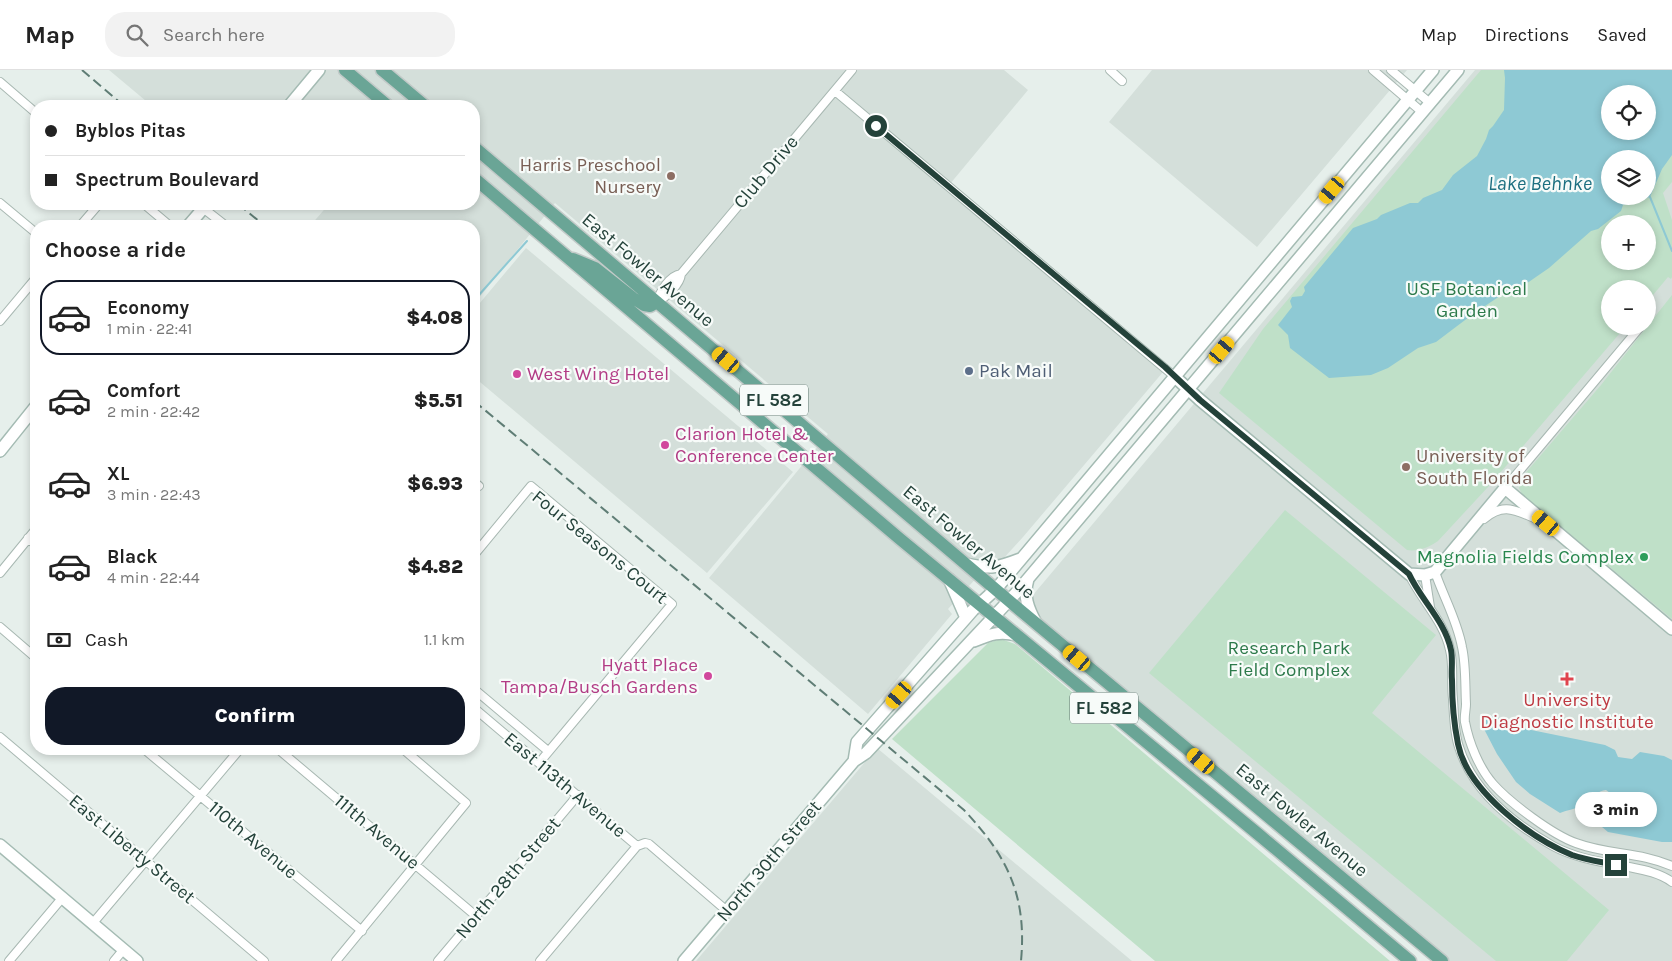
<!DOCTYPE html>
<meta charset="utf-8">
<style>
body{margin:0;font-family:Karla,sans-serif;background:#f2f2f2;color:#222;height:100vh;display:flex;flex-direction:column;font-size:19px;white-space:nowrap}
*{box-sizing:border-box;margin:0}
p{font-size:16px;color:#767676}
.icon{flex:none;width:28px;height:28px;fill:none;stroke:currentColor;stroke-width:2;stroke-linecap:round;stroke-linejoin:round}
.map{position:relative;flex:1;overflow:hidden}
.panel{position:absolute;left:30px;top:150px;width:450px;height:535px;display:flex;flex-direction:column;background:#fff;border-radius:20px;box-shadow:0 2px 8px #0003}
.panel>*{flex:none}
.hud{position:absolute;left:30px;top:30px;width:450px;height:110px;border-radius:20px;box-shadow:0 2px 8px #0003;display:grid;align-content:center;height:110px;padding:0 15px;background:#fff}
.tools{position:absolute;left:1601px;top:15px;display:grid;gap:10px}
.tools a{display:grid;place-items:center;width:55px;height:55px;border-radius:50%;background:#fff;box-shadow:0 2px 8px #0003;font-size:25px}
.end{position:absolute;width:22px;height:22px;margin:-11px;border:6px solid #24423a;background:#fff;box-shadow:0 0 0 2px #fff}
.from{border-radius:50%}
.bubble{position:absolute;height:35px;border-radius:18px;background:#fff;box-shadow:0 2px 8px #0003;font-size:16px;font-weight:800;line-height:35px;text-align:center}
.car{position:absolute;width:15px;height:30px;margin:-15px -8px;border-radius:6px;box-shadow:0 0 4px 1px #0007;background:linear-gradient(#f5c518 24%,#345 0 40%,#f5c518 0 76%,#345 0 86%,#f5c518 0)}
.hud b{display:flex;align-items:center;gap:18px;height:48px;font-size:19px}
.hud b+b{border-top:1px solid #e0e0e0}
.hud i{width:12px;height:12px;background:#222}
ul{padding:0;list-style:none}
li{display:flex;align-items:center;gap:15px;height:75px;margin:0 10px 8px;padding:0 5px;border:2px solid transparent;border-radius:20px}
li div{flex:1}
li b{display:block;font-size:19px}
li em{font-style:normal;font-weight:800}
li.active{border-color:#111827}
li>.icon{width:45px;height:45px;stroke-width:1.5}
h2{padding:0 15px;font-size:22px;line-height:60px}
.pay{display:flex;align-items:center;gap:12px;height:55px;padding:0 15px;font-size:19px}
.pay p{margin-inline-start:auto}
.cta{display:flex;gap:10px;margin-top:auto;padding:10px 15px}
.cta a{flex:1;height:58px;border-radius:20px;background:#111827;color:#fff;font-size:20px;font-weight:800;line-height:58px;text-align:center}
header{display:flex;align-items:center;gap:30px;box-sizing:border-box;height:70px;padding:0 25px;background:#fff;border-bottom:1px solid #e0e0e0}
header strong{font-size:24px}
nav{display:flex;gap:28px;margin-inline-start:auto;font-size:18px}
.search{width:350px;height:45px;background:#f2f2f2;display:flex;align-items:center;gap:12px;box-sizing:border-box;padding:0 18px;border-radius:20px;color:#767676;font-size:19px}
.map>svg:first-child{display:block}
.built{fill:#d4dfda;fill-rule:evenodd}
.green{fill:#bfe0c8;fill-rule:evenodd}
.water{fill:#8ec9d4;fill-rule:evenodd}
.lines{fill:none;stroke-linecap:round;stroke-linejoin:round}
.stream{stroke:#8ec9d4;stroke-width:2}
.street-casing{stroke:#a8b8b2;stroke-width:10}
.secondary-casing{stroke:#a4bbb3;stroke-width:14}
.primary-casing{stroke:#c2cac8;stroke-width:15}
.street{stroke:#fff;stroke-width:8}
.secondary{stroke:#fff;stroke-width:11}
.primary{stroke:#6aa596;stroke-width:12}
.rail{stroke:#5f7d75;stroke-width:2;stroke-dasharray:10 5;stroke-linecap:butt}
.route{stroke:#24423a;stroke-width:6}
.education-dot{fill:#8d6e63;stroke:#f7fbf9;stroke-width:2}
.service-dot{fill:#5c6f8a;stroke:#f7fbf9;stroke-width:2}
.hotel-dot{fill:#d1479c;stroke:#f7fbf9;stroke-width:2}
.leisure-dot{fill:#2e9e5b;stroke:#f7fbf9;stroke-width:2}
.health-dot{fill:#e0444e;stroke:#f7fbf9;stroke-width:2}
.labels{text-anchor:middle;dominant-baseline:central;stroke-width:4.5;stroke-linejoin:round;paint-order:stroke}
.shield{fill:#f7fbf9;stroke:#637a73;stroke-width:1}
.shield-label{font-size:18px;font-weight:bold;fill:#24423a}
.education-label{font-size:19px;fill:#785e54;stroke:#f7fbf9;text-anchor:end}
.street-label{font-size:19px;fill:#24423a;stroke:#f7fbf9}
.park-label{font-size:19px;fill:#2d7a4b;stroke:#f7fbf9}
.service-label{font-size:19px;fill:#4e5e75;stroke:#f7fbf9;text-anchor:start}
.hotel-label{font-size:19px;fill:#b23c85;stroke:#f7fbf9;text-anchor:start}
.leisure-label{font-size:19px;fill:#27864d;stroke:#f7fbf9;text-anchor:end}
.health-label{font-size:19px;fill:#be3a42;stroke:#f7fbf9}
.water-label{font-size:20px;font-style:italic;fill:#1c6f80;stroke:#f7fbf9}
</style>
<header>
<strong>Map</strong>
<div class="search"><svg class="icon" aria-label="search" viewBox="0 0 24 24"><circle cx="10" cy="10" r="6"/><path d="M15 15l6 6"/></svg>Search here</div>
<nav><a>Map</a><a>Directions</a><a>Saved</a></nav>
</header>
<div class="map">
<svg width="1672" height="891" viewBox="0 0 1672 891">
<rect width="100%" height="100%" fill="#e6efeb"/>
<path class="built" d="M109 0H1004L1028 20 945 120 1163 302 1023 467 1002 490 991 492 948 539 952 544 868 644 709 508 828 364 555 133 474 234V156H310L329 134H474V36H152Z
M1152 0H1407L1257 177 1109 52Z
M1475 0H1672V891H1441L1022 538ZM1610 24H1648V61H1610ZM1610 89H1648V126H1610ZM1610 154H1648V191H1610ZM1610 219H1648V256H1610Z
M526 178 793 402 707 503 474 307V240Z
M877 678 1132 891H696Z"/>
<path class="green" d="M1481 0H1672V112L1663 123 1672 150V207L1671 209 1668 207 1648 231V219H1610V256H1626L1488 417 1438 471C1430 477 1417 482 1407 480L1219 323 1263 259ZM1610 24H1648V61H1610ZM1610 89H1648V126H1610ZM1610 154H1648V191H1610Z
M1672 225V549L1522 424 1519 418 1523 406 1601 315Z
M1285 440 1436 565 1372 643 1609 840 1567 891H1496L1149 603Z
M1001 569 1015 574 1390 891H1155L892 669 988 573Z"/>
<path class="water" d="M1504 0H1672V85L1662 99 1650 127 1623 135 1621 141 1598 159 1591 161 1549 198 1520 218H1512L1473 244 1436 272 1418 278 1388 298 1371 305 1329 308 1290 278 1288 265 1278 255 1292 237 1290 231 1292 227 1302 226 1305 221 1304 217 1353 158 1377 149 1381 145 1410 133H1418L1423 128 1442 120 1453 105 1477 86 1486 69 1489 60 1493 56 1504 40 1505 8ZM1610 24H1648V61H1610ZM1610 89H1648V126H1610Z
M1483 646H1496L1507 655 1605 675 1615 680 1618 687 1632 689 1640 682 1664 686 1672 690V772H1662L1608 762 1602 757 1604 751 1612 750 1622 739 1621 731 1606 720C1590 723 1593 731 1583 735 1576 739 1567 740 1560 743L1530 724 1516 712 1497 684 1484 659Z"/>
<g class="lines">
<path class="stream" d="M1650 127 1672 181
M478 226 527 171"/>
<g class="street-casing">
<path id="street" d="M1110 0 1122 11
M1373 0 1422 42
M1391 0 1430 33
M0 12 36 43
M835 21 1174 306
M0 133 36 163
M144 134 170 156
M203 138 226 156
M80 156 99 134
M657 232C660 222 669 206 681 204L852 0
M657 232C666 227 680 215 681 204
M0 251 36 208
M474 412 479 416
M1505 418 1641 256
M1484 449C1504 432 1516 441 1537 449
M28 468 36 475
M474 485 531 416 672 534 539 693
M1435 502C1444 528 1457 550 1462 577 1466 595 1465 615 1466 634 1466 640 1464 646 1465 652 1469 673 1479 698 1493 714 1510 733 1553 765 1576 773 1608 785 1640 782 1672 796
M0 503 36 459
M1409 504C1421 530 1444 551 1450 580 1454 595 1451 613 1453 629 1454 644 1454 663 1459 677 1473 722 1514 754 1553 776 1577 789 1603 792 1629 797 1644 800 1660 803 1672 812
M1425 505 1430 537
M0 557 36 588
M474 619 548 681
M474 638 637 776
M0 667 264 891
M144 679 362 861
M278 679 476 846
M93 853 240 679
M9 891 63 827
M114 891 124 879
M336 891 466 733 403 679
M438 891 578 725
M540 891 637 776 645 773 649 774 727 841"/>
</g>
<g class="secondary-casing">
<path id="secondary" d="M289 36 319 0
M188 156 207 134
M1174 306 1200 330 1409 504 1425 505 1435 502 1505 418 1672 559
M0 381 36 336
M966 494C991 499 997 498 1020 489
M949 509 966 548
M1028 509C1023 526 1028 538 1036 553
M974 571C991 564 999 561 1017 565
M854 691 857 672 973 540 996 519 1433 0
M0 775 137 891
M684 891 854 691 866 683 1016 523 1458 0"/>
</g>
<g class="primary-casing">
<path id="primary" d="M345 0 388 36
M382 0 425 36
M474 77 1014 535 1442 891
M474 108 900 469 1258 764 1410 891
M573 189 595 198 633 228 644 235 650 236 657 232"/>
</g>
<use href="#street" class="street"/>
<use href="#secondary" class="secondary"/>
<use href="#primary" class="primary"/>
<path class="rail" d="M82 0 124 36
M238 134 265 156
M474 331 964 740C1008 787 1027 826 1021 891"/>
</g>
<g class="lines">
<path class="route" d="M876 56 1165 297 1200 330 1409 504C1421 530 1445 551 1451 580 1453 589 1451 601 1452 610 1452 631 1454 654 1458 674 1467 720 1530 768 1572 785 1586 790 1602 792 1616 795"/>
</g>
<g class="education-dot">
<circle cx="671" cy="106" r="5"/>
<circle cx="1406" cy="397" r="5"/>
</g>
<circle class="service-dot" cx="969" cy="301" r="5"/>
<g class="hotel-dot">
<circle cx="517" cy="304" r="5"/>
<circle cx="665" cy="375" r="5"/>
<circle cx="708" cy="606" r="5"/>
</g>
<circle class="leisure-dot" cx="1644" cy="487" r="5"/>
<path class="health-dot" d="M1564.5 601.5h5v5h5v5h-5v5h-5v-5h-5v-5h5z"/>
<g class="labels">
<g class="shield">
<rect x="740" y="314.5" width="68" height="31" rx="4"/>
<rect x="1070" y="622.5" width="68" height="31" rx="4"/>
</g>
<g class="shield-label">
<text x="774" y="330">FL 582</text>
<text x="1104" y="638">FL 582</text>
</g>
<g class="education-label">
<text x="661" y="95">Harris Preschool<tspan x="661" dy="22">Nursery</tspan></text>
<text x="1416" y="386" text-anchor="start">University of<tspan x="1416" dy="22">South Florida</tspan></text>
</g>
<g class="street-label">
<text transform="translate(766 102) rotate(-50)">Club Drive</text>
<text transform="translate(648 200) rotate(40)">East Fowler Avenue</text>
<text transform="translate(969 472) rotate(40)">East Fowler Avenue</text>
<text transform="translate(600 477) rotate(39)">Four Seasons Court</text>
<text transform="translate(565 715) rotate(40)">East 113th Avenue</text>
<text transform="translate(1302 750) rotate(40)">East Fowler Avenue</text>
<text transform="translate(377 762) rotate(40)">111th Avenue</text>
<text transform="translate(253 770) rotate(40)">110th Avenue</text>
<text transform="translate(132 779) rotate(40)">East Liberty Street</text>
<text transform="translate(769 791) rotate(-50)">North 30th Street</text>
<text transform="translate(508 808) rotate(-50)">North 28th Street</text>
</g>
<g class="park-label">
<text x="1467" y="219">USF Botanical<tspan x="1467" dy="22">Garden</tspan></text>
<text x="1289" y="578">Research Park<tspan x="1289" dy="22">Field Complex</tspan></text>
</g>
<g class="service-label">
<text x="979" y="301">Pak Mail</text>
</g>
<g class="hotel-label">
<text x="527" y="304">West Wing Hotel</text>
<text x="675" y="364">Clarion Hotel &amp;<tspan x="675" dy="22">Conference Center</tspan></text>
<text x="698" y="595" text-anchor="end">Hyatt Place<tspan x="698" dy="22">Tampa/Busch Gardens</tspan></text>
</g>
<g class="leisure-label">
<text x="1634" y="487">Magnolia Fields Complex</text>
</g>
<g class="health-label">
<text x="1567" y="630">University<tspan x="1567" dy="22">Diagnostic Institute</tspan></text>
</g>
<g class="water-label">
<text x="1540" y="113">Lake Behnke</text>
</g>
</g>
</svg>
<div class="tools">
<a><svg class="icon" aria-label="locate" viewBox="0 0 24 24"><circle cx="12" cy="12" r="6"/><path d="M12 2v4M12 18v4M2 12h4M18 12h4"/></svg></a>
<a><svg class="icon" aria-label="layers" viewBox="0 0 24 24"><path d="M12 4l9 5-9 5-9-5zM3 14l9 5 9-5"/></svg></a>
<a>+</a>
<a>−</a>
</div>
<i class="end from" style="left:876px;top:56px"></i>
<i class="end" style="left:1616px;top:795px"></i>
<div class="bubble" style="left:1575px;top:722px;width:82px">3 min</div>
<i class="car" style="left:1332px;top:120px;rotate:220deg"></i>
<i class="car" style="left:1222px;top:280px;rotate:40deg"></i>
<i class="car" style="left:726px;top:290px;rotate:310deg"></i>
<i class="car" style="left:1546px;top:453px;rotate:310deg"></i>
<i class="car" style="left:1077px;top:588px;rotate:310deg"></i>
<i class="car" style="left:899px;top:625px;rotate:221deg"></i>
<i class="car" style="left:1201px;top:691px;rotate:310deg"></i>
<div class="hud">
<b><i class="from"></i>Byblos Pitas</b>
<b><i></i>Spectrum Boulevard</b>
</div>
<section class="panel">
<h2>Choose a ride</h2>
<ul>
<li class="active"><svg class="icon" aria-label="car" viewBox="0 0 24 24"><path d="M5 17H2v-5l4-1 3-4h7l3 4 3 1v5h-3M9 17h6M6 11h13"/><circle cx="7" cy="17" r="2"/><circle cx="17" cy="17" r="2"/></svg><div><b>Economy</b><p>1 min · 22:41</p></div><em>$4.08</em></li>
<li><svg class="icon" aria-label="car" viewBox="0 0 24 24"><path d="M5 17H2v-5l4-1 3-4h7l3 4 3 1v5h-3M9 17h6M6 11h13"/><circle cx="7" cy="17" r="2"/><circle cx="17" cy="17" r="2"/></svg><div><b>Comfort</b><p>2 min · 22:42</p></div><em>$5.51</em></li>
<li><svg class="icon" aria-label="car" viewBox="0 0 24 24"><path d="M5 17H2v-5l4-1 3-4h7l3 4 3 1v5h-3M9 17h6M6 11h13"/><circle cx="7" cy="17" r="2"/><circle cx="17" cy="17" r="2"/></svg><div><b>XL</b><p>3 min · 22:43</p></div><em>$6.93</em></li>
<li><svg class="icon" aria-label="car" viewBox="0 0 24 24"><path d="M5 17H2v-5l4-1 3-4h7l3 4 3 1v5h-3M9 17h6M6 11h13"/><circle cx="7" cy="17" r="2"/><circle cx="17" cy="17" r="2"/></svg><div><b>Black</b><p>4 min · 22:44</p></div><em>$4.82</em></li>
</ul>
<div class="pay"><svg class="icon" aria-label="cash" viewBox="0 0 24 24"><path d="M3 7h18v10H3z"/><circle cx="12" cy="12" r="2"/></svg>Cash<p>1.1 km</p></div>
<div class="cta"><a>Confirm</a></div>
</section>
</div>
